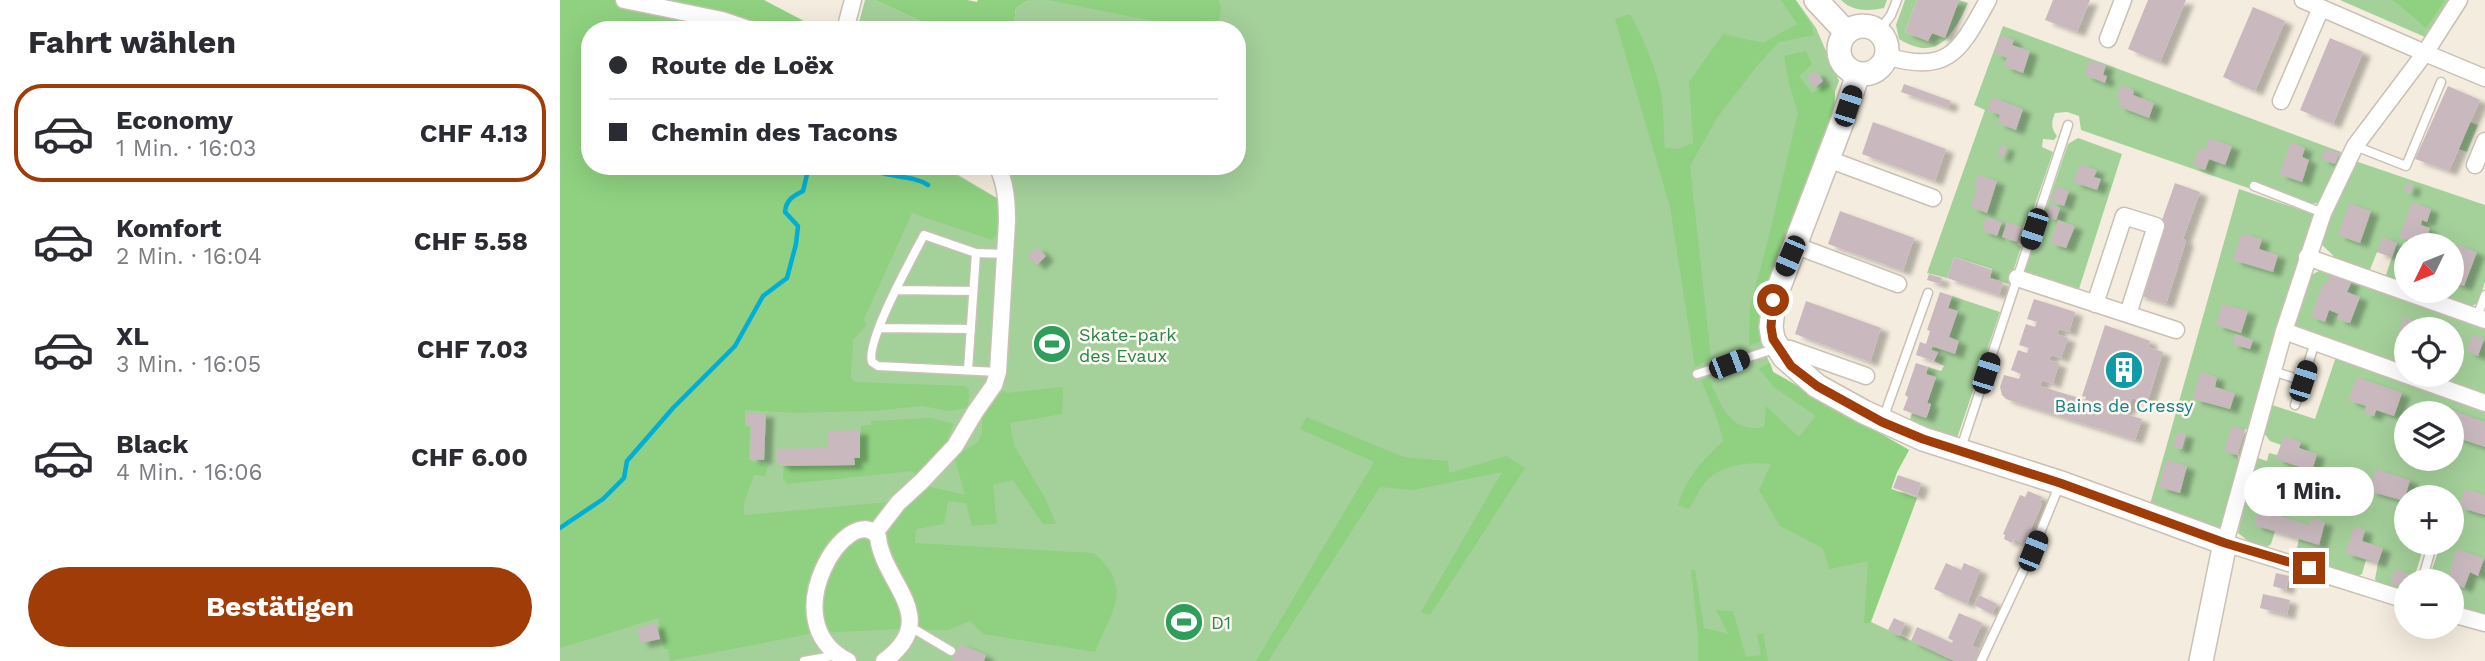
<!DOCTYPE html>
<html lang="de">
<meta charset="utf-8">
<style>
body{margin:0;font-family:"Work Sans",sans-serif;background:#f7f7f7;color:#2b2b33;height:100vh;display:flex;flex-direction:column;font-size:26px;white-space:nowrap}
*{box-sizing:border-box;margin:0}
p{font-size:23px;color:#7c7c81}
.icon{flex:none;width:38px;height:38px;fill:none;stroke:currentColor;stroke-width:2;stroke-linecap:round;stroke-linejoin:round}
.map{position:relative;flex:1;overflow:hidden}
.side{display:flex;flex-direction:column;background:#fff;width:560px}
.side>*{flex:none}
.banner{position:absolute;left:21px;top:21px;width:665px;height:154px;border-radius:28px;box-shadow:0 7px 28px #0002;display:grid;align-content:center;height:154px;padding:0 28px;background:#fff}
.needle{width:46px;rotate:227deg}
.tools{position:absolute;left:1834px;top:233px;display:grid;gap:14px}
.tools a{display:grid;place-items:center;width:70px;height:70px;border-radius:50%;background:#fff;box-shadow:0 7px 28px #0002;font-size:35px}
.end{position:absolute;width:32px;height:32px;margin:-16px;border:9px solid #a03c07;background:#fff;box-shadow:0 0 0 4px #fff}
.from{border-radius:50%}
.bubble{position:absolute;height:49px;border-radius:24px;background:#fff;box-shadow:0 7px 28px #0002;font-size:23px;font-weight:700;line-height:49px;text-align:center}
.car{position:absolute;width:21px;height:42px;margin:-21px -10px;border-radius:9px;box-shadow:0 0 5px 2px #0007;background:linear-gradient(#222 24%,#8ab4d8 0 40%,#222 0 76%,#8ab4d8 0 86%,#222 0)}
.banner b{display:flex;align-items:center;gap:24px;height:66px;font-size:26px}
.banner b+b{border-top:2px solid #e1e1e2}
.banner i{width:18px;height:18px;background:#2b2b33}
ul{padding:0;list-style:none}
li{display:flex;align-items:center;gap:21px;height:98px;margin:0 14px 10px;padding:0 14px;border:4px solid transparent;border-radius:28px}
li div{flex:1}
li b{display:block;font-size:26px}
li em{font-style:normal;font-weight:700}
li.on{border-color:#a03c07}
li>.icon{width:63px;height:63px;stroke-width:1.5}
h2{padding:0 28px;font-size:32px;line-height:84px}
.primary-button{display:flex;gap:14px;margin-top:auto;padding:14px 28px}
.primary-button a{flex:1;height:80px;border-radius:42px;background:#a03c07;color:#fff;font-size:28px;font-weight:700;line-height:80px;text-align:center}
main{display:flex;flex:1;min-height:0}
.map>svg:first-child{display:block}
.green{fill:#a4d09a;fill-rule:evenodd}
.forest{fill:#8fd180}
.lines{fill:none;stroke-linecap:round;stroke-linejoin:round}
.stream{stroke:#01aed7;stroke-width:4.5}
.building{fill:#c9b9be;filter:url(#shadow)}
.lane-casing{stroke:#c9c1b4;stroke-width:11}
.street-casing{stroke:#c9c1b4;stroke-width:19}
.secondary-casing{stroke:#c9c1b4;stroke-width:26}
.lane{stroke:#fff;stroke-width:8}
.street{stroke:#fff;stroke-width:16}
.secondary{stroke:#fff;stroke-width:23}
.route{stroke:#a03c07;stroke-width:9}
.labels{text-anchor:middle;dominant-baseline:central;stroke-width:5;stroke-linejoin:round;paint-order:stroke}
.leisure-label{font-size:18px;fill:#27864d;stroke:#fef9f1;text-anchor:start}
.culture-label{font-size:18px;fill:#0d838f;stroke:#fef9f1}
</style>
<main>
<section class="side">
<h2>Fahrt wählen</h2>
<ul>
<li class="on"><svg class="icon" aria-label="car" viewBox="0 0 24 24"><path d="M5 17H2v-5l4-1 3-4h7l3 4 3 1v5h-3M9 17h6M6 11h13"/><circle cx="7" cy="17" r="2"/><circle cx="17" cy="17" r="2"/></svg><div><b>Economy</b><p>1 Min. · 16:03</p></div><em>CHF 4.13</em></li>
<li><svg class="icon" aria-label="car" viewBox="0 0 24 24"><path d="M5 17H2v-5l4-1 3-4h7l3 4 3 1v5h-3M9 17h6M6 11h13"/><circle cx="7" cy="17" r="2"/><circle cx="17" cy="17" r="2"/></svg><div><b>Komfort</b><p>2 Min. · 16:04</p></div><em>CHF 5.58</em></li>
<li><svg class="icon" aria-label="car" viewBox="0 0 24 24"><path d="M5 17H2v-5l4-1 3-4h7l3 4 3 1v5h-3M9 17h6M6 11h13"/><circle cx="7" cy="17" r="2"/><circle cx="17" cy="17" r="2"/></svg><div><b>XL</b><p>3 Min. · 16:05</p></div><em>CHF 7.03</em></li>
<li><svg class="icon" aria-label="car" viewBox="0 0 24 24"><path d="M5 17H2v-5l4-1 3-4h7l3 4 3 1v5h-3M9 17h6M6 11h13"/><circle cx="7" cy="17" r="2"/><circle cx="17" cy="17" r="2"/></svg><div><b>Black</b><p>4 Min. · 16:06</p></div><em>CHF 6.00</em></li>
</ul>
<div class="primary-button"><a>Bestätigen</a></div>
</section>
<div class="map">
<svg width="1925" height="661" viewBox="0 0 1925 661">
<defs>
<filter id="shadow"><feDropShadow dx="8" dy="4.5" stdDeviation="2" flood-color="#0004"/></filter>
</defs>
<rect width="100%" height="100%" fill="#f4ecde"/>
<path class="green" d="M305 0H315L379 30H297Z
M469 0H1236L1256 28 1279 81 1275 92 1274 113 1200 313 1201 341 1213 372 1349 450 1337 472 1331 489 1357 498 1311 622 1395 661H0V528L249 166H383L447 204 454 205 453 183 446 166H677V30H453L456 8Z
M1281 0H1327L1324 8C1308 11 1293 12 1281 0Z
M1345 0H1357L1345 32 1368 41 1372 33 1385 37 1399 0 1408 3C1393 35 1378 63 1339 39L1336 25Z
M1780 0H1892L1865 37Z
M1443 26 1781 152 1760 203 1749 204 1694 182 1691 189 1521 130 1519 116 1507 112 1495 113C1491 123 1491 128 1497 136L1494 140 1483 139 1482 147 1493 152 1471 216 1467 217 1457 244 1461 247 1449 284 1430 278 1432 269 1394 257 1387 278 1367 273 1425 110 1414 105Z
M1910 122 1918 125 1907 152 1899 149Z
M1518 138 1562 154 1518 292 1464 274 1508 144Z
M1795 161 1925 205V282L1918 303 1910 307 1880 296 1882 291 1892 290V245H1846V285L1825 278 1832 257 1817 252 1809 272 1779 261 1759 242 1767 217Z
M1679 189 1756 215 1690 430 1685 429 1677 455 1681 466 1665 525 1655 531 1589 508Z
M1763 269 1925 328V619L1892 609V581H1876L1870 575 1881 543 1892 542V538L1898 535 1902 522 1892 519V497H1846V542L1865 543 1855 575H1853L1850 581H1846V592L1817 582 1815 579 1818 563 1806 560 1802 574 1796 577 1737 557 1736 552 1739 539 1715 531 1711 544 1706 548 1692 544 1678 533 1694 457 1707 461 1709 453 1717 455 1721 445 1710 441 1701 429 1709 404 1755 419 1781 342 1732 324 1747 277ZM1846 329H1892V374H1846ZM1846 413H1892V458H1846Z
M1392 296 1440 312 1397 438 1349 423 1352 413 1367 417 1371 405 1367 403 1376 378 1366 374 1368 367 1381 371 1384 366 1374 361 1378 353 1371 350 1372 346 1388 351V308Z"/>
<path class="forest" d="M0 0H204L261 30H30V166H378L438 199 439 232 432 240 352 213 304 319 306 326 293 340 291 378 295 382 405 386 409 389 408 408 388 411 362 406 311 411 235 413 185 410V426L190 427 189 460 208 466 205 476 194 475 184 503V515L351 500 367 486 405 495 394 456 417 443 422 434V415L443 390 447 393 503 387 502 414 450 423 454 445 486 500 496 524H483L453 480 433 485 437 524 412 526 406 503 388 501 384 524 356 529 355 543 534 553C574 589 552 609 535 652L423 634 410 621 388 630 342 629 254 633 110 661 108 649H104L98 618 0 648Z
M315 0H407L417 2 418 0H469L456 8 453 30H379Z
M488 0H658L661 7 658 30H639Z
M1221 0H1235L1251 24 1254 35 1219 42 1196 67 1157 118 1130 166 1151 358 1135 367 1110 207 1055 19 1070 14C1083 38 1095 66 1101 92 1104 110 1103 130 1105 148L1118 149 1133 143 1129 82 1163 34 1203 43 1237 24Z
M1833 0H1885L1866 28Z
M1246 51 1252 64 1239 76 1252 93 1268 84 1275 92 1274 113 1200 313 1201 341 1189 346 1190 307 1207 244 1238 113 1229 84 1224 56Z
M1210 363 1213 372 1349 450 1337 472 1331 489 1357 498 1310 623H1304L1308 561 1269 569 1263 548 1220 526 1199 490 1211 464C1190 462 1163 464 1147 480 1140 488 1135 500 1129 509L1118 505C1128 475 1141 462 1163 441L1158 421 1141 380 1148 377C1161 404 1169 434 1204 427L1206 406 1239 437 1256 416 1214 387 1199 369Z
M746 417 844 457 888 461 889 473 946 456 965 468 870 615 861 612 942 472 853 490 820 487 708 661H696L814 462 740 429Z
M371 418 394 424 383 449 356 475 352 471 227 484 223 478 224 466 294 465V458L300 457 301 426 311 425V421Z
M1131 570H1135L1144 628 1168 634 1156 610 1173 611 1186 657 1201 655 1197 635 1203 633 1208 661H1138V635Z"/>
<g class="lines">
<path class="stream" d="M308 166C326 180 349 173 368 185
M0 528 43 499 64 478 67 461 113 408 175 346 203 296 227 278 236 244 238 226 225 212C226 200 233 196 243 191L249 166"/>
</g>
<path class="building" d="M1357 0H1399L1385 38 1372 33 1368 41 1345 32Z
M1493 0H1530L1517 32 1485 20Z
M1588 0H1626L1600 62 1568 49Z
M1693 7 1725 21 1695 91 1663 77Z
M1441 35 1454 40 1452 45 1470 51 1463 73 1444 66 1447 58 1434 53Z
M1770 38 1803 52 1773 124 1740 110Z
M1529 60 1546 65 1543 75 1547 76 1545 83 1525 75Z
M1256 71 1263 81 1254 88 1247 78Z
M1344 84 1391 101 1388 108 1341 92Z
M1561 85 1574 90 1573 95 1594 103 1589 118 1558 106 1561 99 1556 98Z
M1888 86 1920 100 1889 171 1855 159Z
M1432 97 1463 109 1456 130 1438 123 1440 115 1427 110Z
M1313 122 1386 149 1375 181 1302 154Z
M1649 138 1672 146 1665 165 1649 159 1645 170 1633 165 1639 148 1645 150Z
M1731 142 1745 148 1742 157 1749 160 1742 182 1719 174Z
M1441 145 1447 147 1443 158 1437 156Z
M1765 148 1780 153 1775 164 1761 159Z
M1520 164 1537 170 1534 177 1541 179 1537 190 1513 182Z
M1418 175 1437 181 1427 213 1411 207 1417 188 1414 187Z
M1615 183 1640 192 1623 239 1626 241 1606 304 1576 294Z
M1847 183 1853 185 1851 193 1844 191Z
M1496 187 1509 191 1504 206 1491 201Z
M1852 202 1871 209 1867 222 1862 220 1861 225 1870 228 1864 245 1839 237Z
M1789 203 1811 211 1800 243 1778 235Z
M1490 204 1500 208 1496 220 1486 216Z
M1280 211 1354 238 1343 271 1268 244Z
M1426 217 1442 222 1437 236 1422 230Z
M1498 220 1515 226 1506 248 1490 243Z
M1447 222 1462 227 1457 242 1442 237Z
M1682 233 1702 239 1699 249 1718 255 1713 272 1673 260Z
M1822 237 1837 243 1832 257 1817 252Z
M1898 245 1917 252 1904 286 1892 282V264Z
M477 247 486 256 477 265 468 256Z
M1394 257 1432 270 1430 278 1443 282 1439 295 1387 278Z
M1770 273 1792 281 1787 292 1800 297 1790 323 1777 319 1779 314 1769 310 1765 322 1751 316 1763 283 1766 285Z
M1369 274 1382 278 1380 284 1367 280Z
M1380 292 1392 296 1388 308 1398 311 1389 337 1399 341 1395 354 1372 346 1371 350 1378 352 1374 361 1356 355 1360 342 1366 344 1370 331 1367 330Z
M1474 299 1515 312 1509 332 1499 329 1497 334 1508 338 1501 358 1491 355 1489 360 1499 363 1493 384 1482 380 1480 386 1525 400 1526 397 1522 396 1545 325 1590 341 1588 347 1603 352 1587 403 1572 398 1567 411 1564 409 1563 413 1582 419 1575 440 1446 399 1442 395 1440 387 1444 375 1459 379 1461 374 1451 370 1458 350 1467 353 1469 348 1459 345 1466 324 1475 327 1477 322 1467 319Z
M1246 301 1321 328 1310 362 1235 334Z
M1662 304 1688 311 1681 333 1656 325Z
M1844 317 1876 329H1846V341L1837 337Z
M1675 334 1693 340 1690 349 1672 344Z
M1912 335 1924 339 1918 356 1907 351Z
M1356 363 1368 367 1366 374 1376 377 1367 403 1371 404 1366 418 1343 410 1348 397 1345 395Z
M1640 372 1657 377 1655 387 1675 393 1670 409 1633 399Z
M1797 377 1842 393 1834 416 1816 410 1814 416 1804 413 1806 406 1788 400Z
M1881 406 1925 422V447L1892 436V413H1878Z
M1849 408 1864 413H1847Z
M186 413H206L204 460 190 459 191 425H186Z
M1672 426 1685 430 1677 455 1664 451Z
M300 430V458H294L295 465 221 466V463H217L216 449 267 448V431Z
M1617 432 1626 434 1622 449 1613 447Z
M1724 436 1741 442 1739 448 1757 454 1752 471 1716 459Z
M1606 460 1627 466 1620 493 1599 487Z
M1816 469 1850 480 1844 501 1809 491Z
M1338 475 1361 483 1357 496 1333 488Z
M1905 489 1925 495V515L1899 507Z
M1468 491 1482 497 1480 503 1482 504 1464 544 1454 539 1452 543 1444 539 1445 535 1443 534 1460 495 1465 497Z
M1701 503 1716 508 1714 514 1749 525 1752 518 1765 522 1759 545 1694 525Z
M1794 527 1805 530 1802 541 1823 548 1818 563 1785 553Z
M1896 549 1924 558 1918 576 1910 572 1904 588 1888 581Z
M1386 563 1401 570 1404 563 1420 570 1407 604 1374 589Z
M1834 569 1852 575 1850 581H1846V589L1830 583Z
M1716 573 1729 576 1726 590 1713 586Z
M1703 594 1730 600 1727 615 1700 608Z
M1419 595 1437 604 1432 614 1414 605Z
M1399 613 1422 623 1412 646 1420 649 1414 661H1395L1351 641 1357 627 1392 643 1393 641 1388 638Z
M1334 618 1345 623 1339 636 1328 630Z
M96 623 100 639 81 643 77 628Z
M400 644 426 655 424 661H392Z"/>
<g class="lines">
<g class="lane-casing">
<path id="lane" d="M1319 31 1331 15 1337 0
M1795 146 1846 166 1881 82
M1694 186 1763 213
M337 290 413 291
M1917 317 1925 295
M319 328 411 329
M408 370 416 253
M1713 371 1743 381
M438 372 318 366 312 362C305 342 352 258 364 235L416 253 445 254
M1137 374 1217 348
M1735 405 1755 342
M1323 419 1368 293
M1401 448 1508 125
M1862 581 1873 542
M349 626 391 651
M244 661 278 655
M1421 661 1473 550 1499 486"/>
</g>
<g class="street-casing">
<path id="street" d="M64 0 162 20 192 30
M1743 0 1865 53 1899 0
M285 30 293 0
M1548 39 1563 0
M1326 56C1390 75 1400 50 1428 0
M1721 101 1761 8
M1268 159 1373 198
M1915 165 1925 141
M1234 245 1338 284
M1747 257 1925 320
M1457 278 1616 330
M1535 304 1564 216 1596 226 1568 314
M1724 331 1925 403
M1218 348 1230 349 1306 376
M315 533 338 503 362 481 395 446 415 412 434 385 438 372 447 222C447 203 446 183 437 166
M1846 600 1665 543 1724 331 1763 213 1795 146 1865 53 1925 78
M1892 614 1925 623
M288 661C209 621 291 497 318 537 323 584 383 618 324 661"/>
</g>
<g class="secondary-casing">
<path id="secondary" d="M1256 0 1286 32
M1279 50a24 24 0 1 1 48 0a24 24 0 1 1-48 0Z
M1298 74 1282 122 1214 300 1211 327 1213 339 1224 357 1257 386 1304 412 1363 439 1501 483 1665 543 1641 661"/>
</g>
<use href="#lane" class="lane"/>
<use href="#street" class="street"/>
<use href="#secondary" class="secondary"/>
</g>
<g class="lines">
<path class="route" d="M1213 300 1211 327 1213 339 1231 366 1257 386 1322 422 1363 439 1500 483 1665 543 1749 568"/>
</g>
<defs>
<g id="stadium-disc" transform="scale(2.0125)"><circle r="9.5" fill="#2e9e5b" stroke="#fef9f1"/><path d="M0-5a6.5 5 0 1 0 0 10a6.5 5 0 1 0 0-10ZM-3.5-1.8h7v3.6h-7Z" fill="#fff"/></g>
<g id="building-disc" transform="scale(2.0125)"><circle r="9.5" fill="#0f9aa8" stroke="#fef9f1"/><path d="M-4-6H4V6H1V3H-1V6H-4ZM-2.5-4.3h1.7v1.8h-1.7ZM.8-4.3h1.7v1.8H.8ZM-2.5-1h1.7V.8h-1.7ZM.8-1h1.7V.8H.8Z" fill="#fff"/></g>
</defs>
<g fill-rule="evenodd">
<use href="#stadium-disc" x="492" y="344"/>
<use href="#building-disc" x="1564" y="370"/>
<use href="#stadium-disc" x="624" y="622"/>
</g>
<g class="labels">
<g class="leisure-label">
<text x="519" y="334">Skate-park<tspan x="519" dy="21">des Evaux</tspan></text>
<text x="651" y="622">D1</text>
</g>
<g class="culture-label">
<text x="1564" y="405">Bains de Cressy</text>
</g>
</g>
</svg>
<div class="tools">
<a><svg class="needle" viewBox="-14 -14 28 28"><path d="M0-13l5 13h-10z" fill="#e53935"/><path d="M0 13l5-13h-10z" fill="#7c7c81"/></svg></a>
<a><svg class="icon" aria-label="locate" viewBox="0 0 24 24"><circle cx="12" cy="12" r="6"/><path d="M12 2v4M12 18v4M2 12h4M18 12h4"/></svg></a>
<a><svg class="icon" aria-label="layers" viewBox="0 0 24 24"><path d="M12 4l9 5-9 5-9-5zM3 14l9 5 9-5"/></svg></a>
<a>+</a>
<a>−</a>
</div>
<i class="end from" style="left:1213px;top:300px"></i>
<i class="end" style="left:1749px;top:568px"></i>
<div class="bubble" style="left:1684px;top:467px;width:130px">1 Min.</div>
<i class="car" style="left:1288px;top:106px;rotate:18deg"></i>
<i class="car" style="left:1474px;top:229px;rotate:198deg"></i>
<i class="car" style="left:1230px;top:256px;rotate:203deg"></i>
<i class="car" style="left:1169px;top:364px;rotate:69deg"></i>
<i class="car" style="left:1426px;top:373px;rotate:18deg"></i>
<i class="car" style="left:1743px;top:381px;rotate:18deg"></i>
<i class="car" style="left:1473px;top:551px;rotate:22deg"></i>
<div class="banner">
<b><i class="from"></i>Route de Loëx</b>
<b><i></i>Chemin des Tacons</b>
</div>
</div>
</main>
